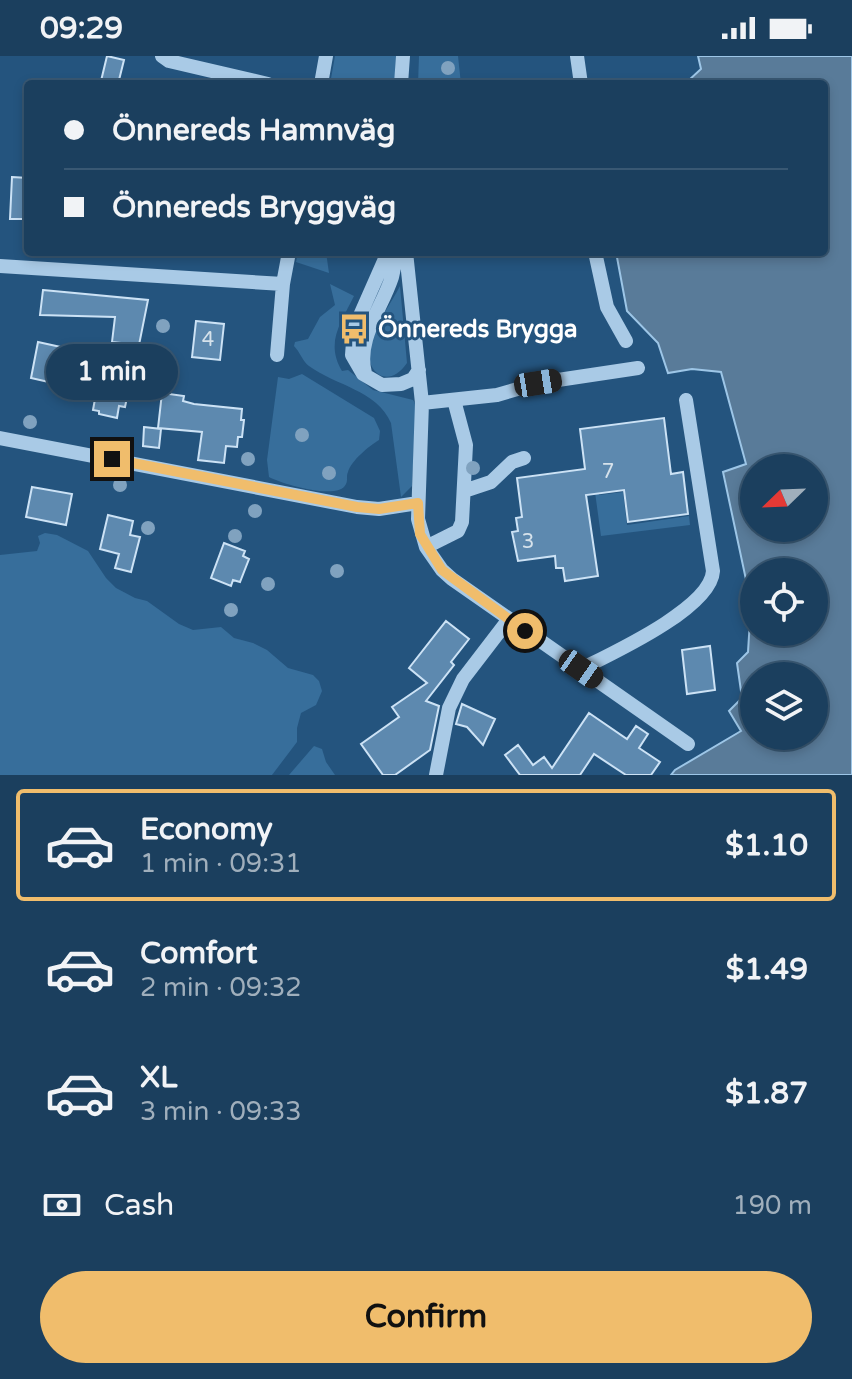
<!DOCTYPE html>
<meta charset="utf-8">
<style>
body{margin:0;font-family:"Varela Round",sans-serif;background:#284a67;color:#f1f3f6;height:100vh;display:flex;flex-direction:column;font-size:30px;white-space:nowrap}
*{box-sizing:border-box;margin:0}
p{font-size:26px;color:#a0afbc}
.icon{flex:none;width:44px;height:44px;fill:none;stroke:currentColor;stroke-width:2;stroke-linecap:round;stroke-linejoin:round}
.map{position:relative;height:719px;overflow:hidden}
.drawer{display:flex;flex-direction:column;background:#1b3f5e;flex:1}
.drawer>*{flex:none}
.top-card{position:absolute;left:24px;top:24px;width:804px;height:176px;border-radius:8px;box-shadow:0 4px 12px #0003,0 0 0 2px #395873;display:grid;align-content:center;height:176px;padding:0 40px;background:#1b3f5e}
.needle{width:52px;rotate:247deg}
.buttons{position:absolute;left:740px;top:398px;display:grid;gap:16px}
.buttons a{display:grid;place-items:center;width:88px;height:88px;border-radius:50%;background:#1b3f5e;box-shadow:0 4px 12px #0003,0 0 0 2px #395873;font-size:40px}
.end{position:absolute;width:36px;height:36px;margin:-18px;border:10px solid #f0bd6c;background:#111;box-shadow:0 0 0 4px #111}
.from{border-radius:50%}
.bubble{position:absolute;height:56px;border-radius:28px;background:#1b3f5e;box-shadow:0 4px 12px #0003,0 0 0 2px #395873;font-size:26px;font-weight:700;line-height:56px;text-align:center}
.car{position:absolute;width:24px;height:48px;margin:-24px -12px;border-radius:10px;box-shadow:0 0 6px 2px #0007;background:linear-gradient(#222 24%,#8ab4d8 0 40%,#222 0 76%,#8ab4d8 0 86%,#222 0)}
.top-card b{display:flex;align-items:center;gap:28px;height:76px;font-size:30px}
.top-card b+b{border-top:2px solid #395873}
.top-card i{width:20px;height:20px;background:#f1f3f6}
ul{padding:14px 0 0;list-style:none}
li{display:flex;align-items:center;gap:24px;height:112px;margin:0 16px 12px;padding:0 24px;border:4px solid transparent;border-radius:8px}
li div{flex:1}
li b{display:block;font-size:30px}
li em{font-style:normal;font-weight:700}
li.selected{border-color:#f0bd6c}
li>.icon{width:72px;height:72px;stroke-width:1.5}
.pay{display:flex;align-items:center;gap:20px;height:88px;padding:0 40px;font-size:30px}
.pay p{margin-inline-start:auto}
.primary-button{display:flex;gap:16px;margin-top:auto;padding:16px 40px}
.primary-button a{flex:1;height:92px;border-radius:48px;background:#f0bd6c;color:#111;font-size:32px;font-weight:700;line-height:92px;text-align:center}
.status{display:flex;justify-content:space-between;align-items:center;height:56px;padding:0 40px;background:#1b3f5e;direction:ltr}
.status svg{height:22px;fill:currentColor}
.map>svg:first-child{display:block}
.green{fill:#376e9b}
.water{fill:#597b99;stroke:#9dc6e7;stroke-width:2;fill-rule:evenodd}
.building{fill:#5d89af;stroke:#cce2f5;stroke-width:2}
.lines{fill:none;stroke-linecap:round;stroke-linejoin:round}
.minor{stroke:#a9cae6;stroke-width:14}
.tree{fill:#80a2bf}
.route{stroke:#f0bd6c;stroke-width:10}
.labels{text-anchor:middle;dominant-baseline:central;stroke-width:6;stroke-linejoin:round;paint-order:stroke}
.number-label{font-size:20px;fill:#d6e2eb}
.poi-label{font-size:24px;font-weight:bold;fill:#fff;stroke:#24547e;text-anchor:start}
</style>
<div class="status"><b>09:29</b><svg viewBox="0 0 49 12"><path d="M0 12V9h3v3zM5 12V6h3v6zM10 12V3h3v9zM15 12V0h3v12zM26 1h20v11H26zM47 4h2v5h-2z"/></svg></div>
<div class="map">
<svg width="852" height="719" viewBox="0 0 852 719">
<rect width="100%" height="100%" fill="#24547e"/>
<path class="green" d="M335 0H396L395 28H330Z
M419 0H458L461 28H418Z
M298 196H326L329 217 296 206Z
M330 228 354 240C341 267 325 286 342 315L348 314 373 334 413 344 416 349 412 430 401 441 391 367C377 334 336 330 309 310 303 306 300 296 294 290L295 286 308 283 320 261 335 249Z
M400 230 407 307C388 335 363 316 370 287 375 268 391 248 400 230Z
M302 318 374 362 380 375 379 384C369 390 351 405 348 416 346 420 348 424 346 428 339 445 282 428 269 421L267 404 278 321 289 323Z
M591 407H594L599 439 623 436 627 469 689 460 690 469 601 480Z
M45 477 57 479 88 495 106 522 116 532 135 542 147 545 179 568 193 574 221 571 234 582 253 587 267 594 288 612 313 619 319 625 322 635 316 649 301 657 297 672V686L272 719H0V499L37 495 40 487 38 480Z
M314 690 322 693 326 706 335 719H289Z"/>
<path class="water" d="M698 0H852V719H671L675 714 741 675 729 655 742 642 737 607 748 596 751 547 723 416 746 408 721 316 692 313 668 317 658 287 627 255 616 196H824V28H677L688 25 701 13ZM814 412V472H754V412ZM754 516H814V576H754ZM754 620H814V680H754Z"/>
<path class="building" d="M107 0 124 4 118 28 101 25Z
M12 121 28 122V163H10Z
M43 234 148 244 139 289 112 286 115 261 40 259Z
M196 265 224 268 220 304 192 301Z
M38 286 70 293 62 329 31 322Z
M99 321 130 327 125 351 119 350 117 362 99 358V355L93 354Z
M162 337 184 340 183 345 194 348 242 353 241 364H244L242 381H238L237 391 226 390 224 407 198 404 202 376 158 372Z
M664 362 671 418 683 416 688 458 628 466 624 434 586 439 598 520 565 525 563 512H556L555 500 518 505 512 476 518 475 516 462 522 461 517 422 585 413 580 373Z
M144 371 161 373 159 392 143 390Z
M32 431 72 438 66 469 26 461Z
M108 459 133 465 130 479 140 481 131 516 115 512 119 498 100 493Z
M224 487 245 495 243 500 249 503 240 526 233 524 231 530 211 522Z
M446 565 469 583 451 606 454 609 426 645 439 650 430 694 395 719H383L361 688 399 661 392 651 427 627 409 612Z
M710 590 715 634 687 638 682 594Z
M462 648 495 663 483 689 467 671 456 668Z
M589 657 627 683 636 670 648 678 639 692 660 706 651 719H626L594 698 580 719H520L505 699 518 689 533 709 544 701 552 712Z"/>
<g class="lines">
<path class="minor" d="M162 0 169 5 268 28
M577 0 581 28
M321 28 326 0
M401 28 403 0
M388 196 354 273 352 299 363 318 382 329 401 328 413 323 419 314
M406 196 422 347 418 463 426 491 442 514 452 523 688 688
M595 196 607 251 626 285
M0 210 283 228
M277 299 283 228 289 196
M365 317C356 284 382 252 392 221 394 213 395 204 397 196
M422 347 497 339 538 327 638 312
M0 382 357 451 379 453 418 447
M464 435 491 426 512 406 524 402
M426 491 458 475 462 466 466 389 454 344
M581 613C613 597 711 552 713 515L686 344
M436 719 449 652 463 623 509 563"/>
</g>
<g class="tree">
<circle cx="448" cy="12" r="7"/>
<circle cx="163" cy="270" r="7"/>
<circle cx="72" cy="328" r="7"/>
<circle cx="30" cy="366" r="7"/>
<circle cx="302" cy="379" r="7"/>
<circle cx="248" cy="403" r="7"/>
<circle cx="473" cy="412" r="7"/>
<circle cx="329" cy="417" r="7"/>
<circle cx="120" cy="429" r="7"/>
<circle cx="255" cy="455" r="7"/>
<circle cx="148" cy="472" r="7"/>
<circle cx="235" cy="480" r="7"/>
<circle cx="337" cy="515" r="7"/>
<circle cx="268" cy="528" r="7"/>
<circle cx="231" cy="554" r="7"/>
</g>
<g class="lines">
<path class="route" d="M112 403 357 451 379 453 418 447 420 478 442 514 525 575"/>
</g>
<defs>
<g id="bus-bare" transform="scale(2.4)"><path d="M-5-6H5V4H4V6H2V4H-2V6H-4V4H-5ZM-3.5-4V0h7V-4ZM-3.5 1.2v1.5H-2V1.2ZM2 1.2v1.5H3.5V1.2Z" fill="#f0bd6c" stroke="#24547e" stroke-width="2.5" paint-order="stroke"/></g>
</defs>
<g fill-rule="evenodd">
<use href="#bus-bare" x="354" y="273"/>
</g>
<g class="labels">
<g class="number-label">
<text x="208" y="284">4</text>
<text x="608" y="416">7</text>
<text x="528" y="486">3</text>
</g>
<g class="poi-label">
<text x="378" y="273">Önnereds Brygga</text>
</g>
</g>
</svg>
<div class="buttons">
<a><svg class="needle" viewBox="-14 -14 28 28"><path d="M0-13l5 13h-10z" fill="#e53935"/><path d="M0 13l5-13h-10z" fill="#a0afbc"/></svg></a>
<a><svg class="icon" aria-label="locate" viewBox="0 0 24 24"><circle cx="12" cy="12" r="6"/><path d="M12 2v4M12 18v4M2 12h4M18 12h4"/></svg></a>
<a><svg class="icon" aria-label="layers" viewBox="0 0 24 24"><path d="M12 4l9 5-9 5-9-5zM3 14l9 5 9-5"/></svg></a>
</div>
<i class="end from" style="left:525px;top:575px"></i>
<i class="end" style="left:112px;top:403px"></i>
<div class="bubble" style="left:46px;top:288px;width:132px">1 min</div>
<i class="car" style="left:538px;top:327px;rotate:81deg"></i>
<i class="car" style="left:581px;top:613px;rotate:125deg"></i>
<div class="top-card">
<b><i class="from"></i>Önnereds Hamnväg</b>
<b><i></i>Önnereds Bryggväg</b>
</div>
</div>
<section class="drawer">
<ul>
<li class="selected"><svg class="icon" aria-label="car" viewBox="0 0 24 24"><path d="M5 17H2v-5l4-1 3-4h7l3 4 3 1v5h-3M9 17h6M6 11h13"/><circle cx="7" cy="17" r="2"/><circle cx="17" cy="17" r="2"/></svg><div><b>Economy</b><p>1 min · 09:31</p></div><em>$1.10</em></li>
<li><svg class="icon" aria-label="car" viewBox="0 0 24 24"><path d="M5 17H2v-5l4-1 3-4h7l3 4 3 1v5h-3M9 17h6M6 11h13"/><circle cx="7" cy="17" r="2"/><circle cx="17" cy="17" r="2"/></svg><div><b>Comfort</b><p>2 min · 09:32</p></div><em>$1.49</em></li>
<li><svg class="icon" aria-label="car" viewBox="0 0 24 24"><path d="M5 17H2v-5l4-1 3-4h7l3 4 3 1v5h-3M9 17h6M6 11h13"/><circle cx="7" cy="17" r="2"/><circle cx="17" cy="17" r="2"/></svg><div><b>XL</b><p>3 min · 09:33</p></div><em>$1.87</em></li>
</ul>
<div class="pay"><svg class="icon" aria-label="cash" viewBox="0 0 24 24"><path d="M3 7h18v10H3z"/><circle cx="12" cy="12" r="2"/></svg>Cash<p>190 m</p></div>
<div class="primary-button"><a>Confirm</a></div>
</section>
